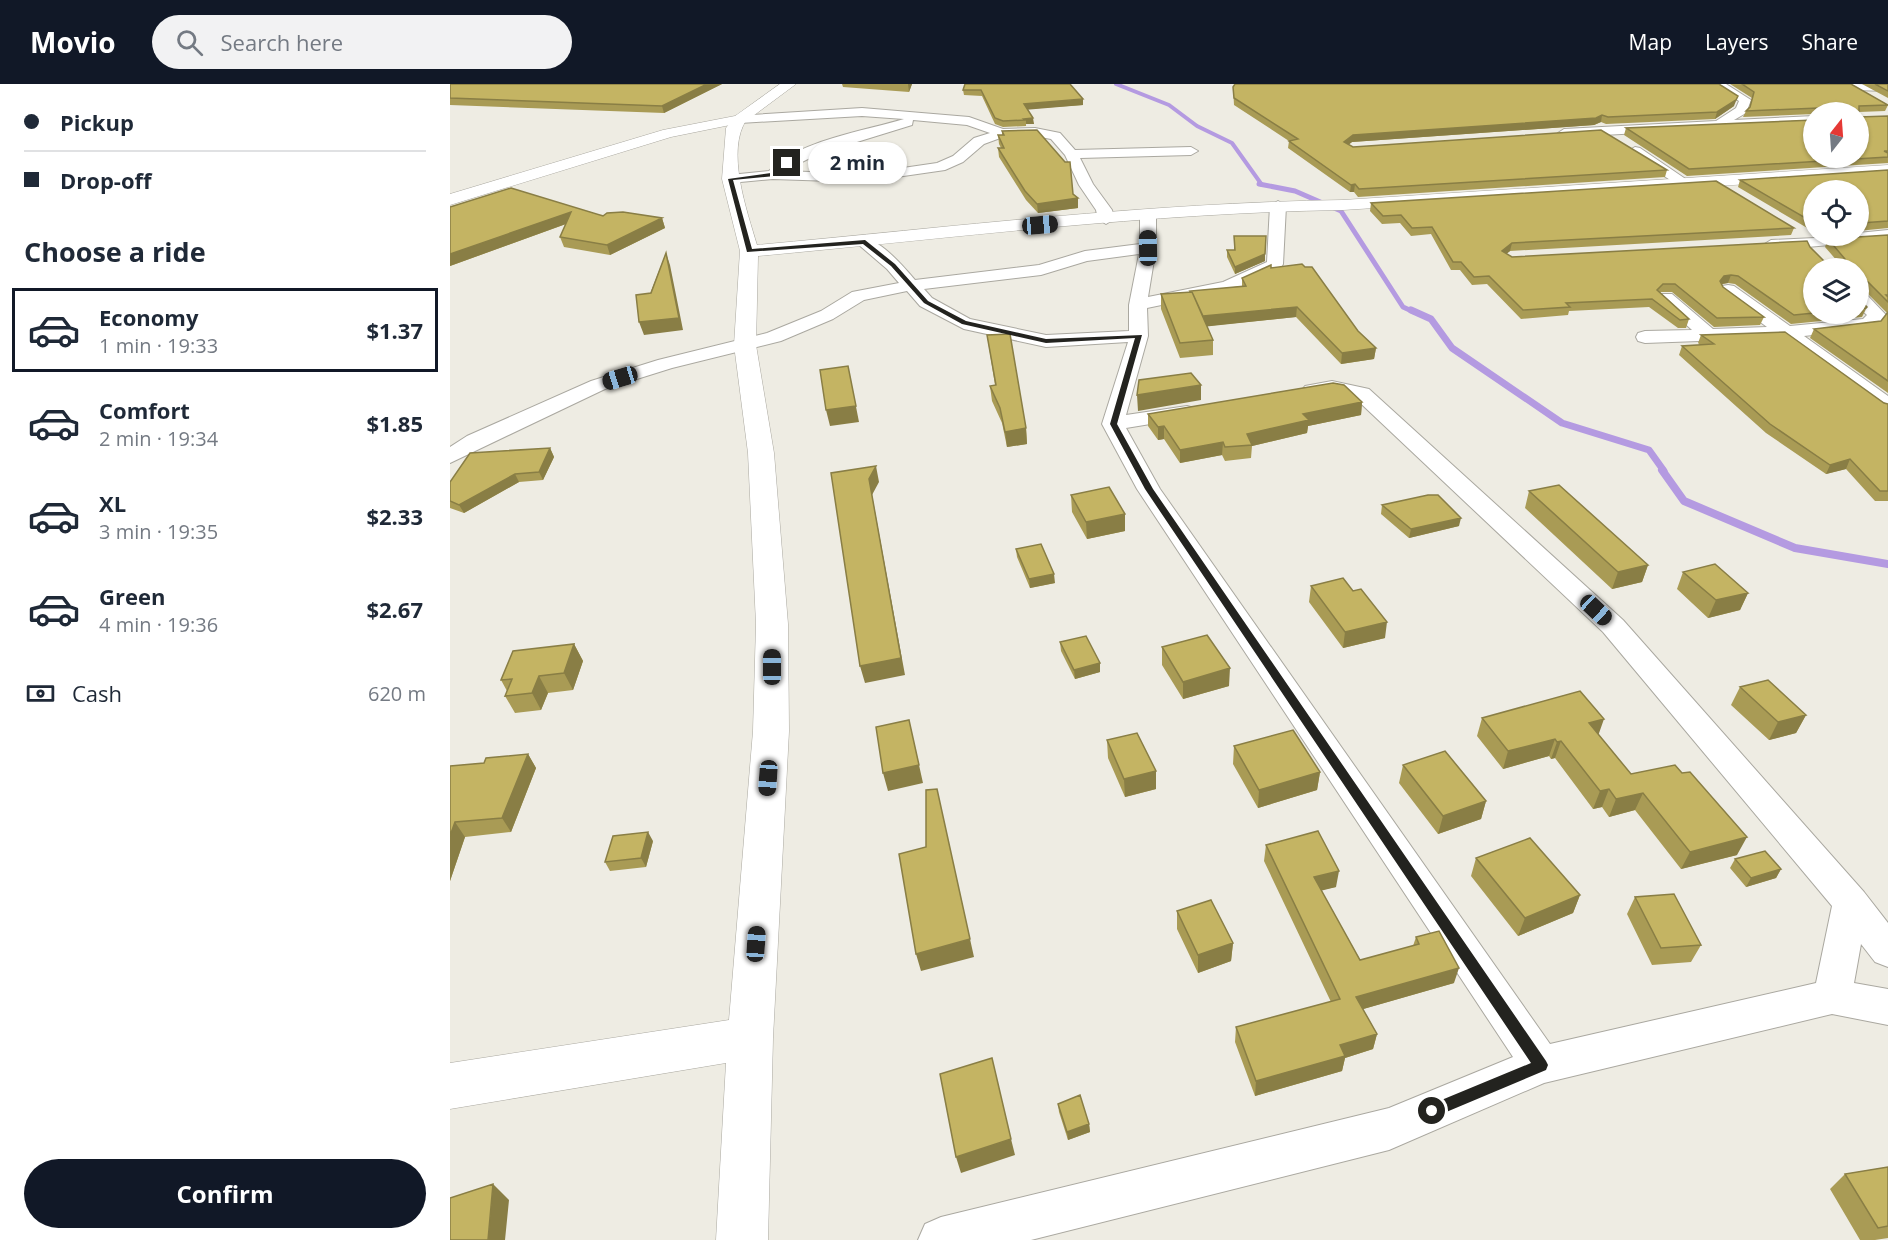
<!DOCTYPE html>
<meta charset="utf-8">
<style>
body{margin:0;font-family:"Open Sans",sans-serif;background:#f2f2f3;color:#1f2937;height:100vh;display:flex;flex-direction:column;font-size:22px;white-space:nowrap}
*{box-sizing:border-box;margin:0}
p{font-size:20px;color:#747a83}
.icon{flex:none;width:33px;height:33px;fill:none;stroke:currentColor;stroke-width:2;stroke-linecap:round;stroke-linejoin:round}
.map{position:relative;flex:1;overflow:hidden}
.side{display:flex;flex-direction:column;background:#fff;width:450px}
.side>*{flex:none}
.top-card{display:grid;align-content:center;height:132px;padding:0 24px;background:#fff}
.needle{width:39px;rotate:17deg}
.controls{position:absolute;left:1353px;top:18px;display:grid;gap:12px}
.controls a{display:grid;place-items:center;width:66px;height:66px;border-radius:50%;background:#fff;box-shadow:0 2px 4px #0004;font-size:30px}
.end{position:absolute;width:27px;height:27px;margin:-14px;border:8px solid #23231f;background:#fff;box-shadow:0 0 0 3px #fff}
.from{border-radius:50%}
.bubble{position:absolute;height:42px;border-radius:21px;background:#fff;box-shadow:0 2px 4px #0004;font-size:20px;font-weight:700;line-height:42px;text-align:center}
.car{position:absolute;width:18px;height:36px;margin:-18px -9px;border-radius:8px;box-shadow:0 0 4px 2px #0007;background:linear-gradient(#222 24%,#8ab4d8 0 40%,#222 0 76%,#8ab4d8 0 86%,#222 0)}
.top-card b{display:flex;align-items:center;gap:21px;height:57px;font-size:22px}
.top-card b+b{border-top:2px solid #e0e1e3}
.top-card i{width:15px;height:15px;background:#1f2937}
ul{padding:0;list-style:none}
li{display:flex;align-items:center;gap:18px;height:84px;margin:0 12px 9px;padding:0 12px;border:3px solid transparent;border-radius:0px}
li div{flex:1}
li b{display:block;font-size:22px}
li em{font-style:normal;font-weight:700}
li.on{border-color:#111827}
li>.icon{width:54px;height:54px;stroke-width:1.5}
h2{padding:0 24px;font-size:27px;line-height:72px}
.pay{display:flex;align-items:center;gap:15px;height:66px;padding:0 24px;font-size:22px}
.pay p{margin-inline-start:auto}
.primary-button{display:flex;gap:12px;margin-top:auto;padding:12px 24px}
.primary-button a{flex:1;height:69px;border-radius:36px;background:#111827;color:#fff;font-size:24px;font-weight:700;line-height:69px;text-align:center}
header{display:flex;align-items:center;gap:36px;box-sizing:border-box;height:84px;padding:0 30px;background:#111827;color:#fff}
header strong{font-size:28px}
nav{display:flex;gap:33px;margin-inline-start:auto;font-size:21px}
.search{width:420px;height:54px;background:#f2f2f3;display:flex;align-items:center;gap:15px;box-sizing:border-box;padding:0 21px;border-radius:33px;color:#747a83;font-size:22px}
main{display:flex;flex:1;min-height:0}
.map>svg:first-child{display:block}
.lines{fill:none;stroke-linecap:round;stroke-linejoin:round}
.stream-far3{stroke:#b49ae1;stroke-width:4}
.stream-far2{stroke:#b49ae1;stroke-width:5}
.stream-far1{stroke:#b49ae1;stroke-width:7}
.stream{stroke:#b49ae1;stroke-width:8}
.minor-casing{stroke:#aaa8a0;stroke-width:2}
.tertiary-casing{stroke:#aaa8a0;stroke-width:1}
.secondary-casing{stroke:#aaa8a0;stroke-width:1}
.minor{fill:#fff;fill-rule:evenodd}
.tertiary{fill:#fff;fill-rule:evenodd}
.secondary{fill:#fff;fill-rule:evenodd}
.wall{fill:#a99b55;fill-rule:evenodd}
.shaded-wall{fill:#897e45}
.building{fill:#c4b463;stroke:#897e45;stroke-width:1.5}
.route{fill:#23231f}
</style>
<header>
<strong>Movio</strong>
<div class="search"><svg class="icon" aria-label="search" viewBox="0 0 24 24"><circle cx="10" cy="10" r="6"/><path d="M15 15l6 6"/></svg>Search here</div>
<nav><a>Map</a><a>Layers</a><a>Share</a></nav>
</header>
<main>
<section class="side">
<div class="top-card">
<b><i class="from"></i>Pickup</b>
<b><i></i>Drop-off</b>
</div>
<h2>Choose a ride</h2>
<ul>
<li class="on"><svg class="icon" aria-label="car" viewBox="0 0 24 24"><path d="M5 17H2v-5l4-1 3-4h7l3 4 3 1v5h-3M9 17h6M6 11h13"/><circle cx="7" cy="17" r="2"/><circle cx="17" cy="17" r="2"/></svg><div><b>Economy</b><p>1 min · 19:33</p></div><em>$1.37</em></li>
<li><svg class="icon" aria-label="car" viewBox="0 0 24 24"><path d="M5 17H2v-5l4-1 3-4h7l3 4 3 1v5h-3M9 17h6M6 11h13"/><circle cx="7" cy="17" r="2"/><circle cx="17" cy="17" r="2"/></svg><div><b>Comfort</b><p>2 min · 19:34</p></div><em>$1.85</em></li>
<li><svg class="icon" aria-label="car" viewBox="0 0 24 24"><path d="M5 17H2v-5l4-1 3-4h7l3 4 3 1v5h-3M9 17h6M6 11h13"/><circle cx="7" cy="17" r="2"/><circle cx="17" cy="17" r="2"/></svg><div><b>XL</b><p>3 min · 19:35</p></div><em>$2.33</em></li>
<li><svg class="icon" aria-label="car" viewBox="0 0 24 24"><path d="M5 17H2v-5l4-1 3-4h7l3 4 3 1v5h-3M9 17h6M6 11h13"/><circle cx="7" cy="17" r="2"/><circle cx="17" cy="17" r="2"/></svg><div><b>Green</b><p>4 min · 19:36</p></div><em>$2.67</em></li>
</ul>
<div class="pay"><svg class="icon" aria-label="cash" viewBox="0 0 24 24"><path d="M3 7h18v10H3z"/><circle cx="12" cy="12" r="2"/></svg>Cash<p>620 m</p></div>
<div class="primary-button"><a>Confirm</a></div>
</section>
<div class="map">
<svg width="1438" height="1156" viewBox="0 0 1438 1156">
<rect width="100%" height="100%" fill="#eeece3"/>
<g class="lines">
<path class="stream-far3" d="M666 0 719 21 747 42 782 59 812 101"/>
<path class="stream-far2" d="M809 100 845 107 891 127 953 223 964 228"/>
<path class="stream-far1" d="M961 226 981 235 1002 264 1112 339 1199 366 1214 387"/>
<path class="stream" d="M1212 386 1234 417 1345 464 1438 480"/>
<g class="minor-casing">
<path id="minor" d="M1265 0H1276L1301 16 1296 29 1284 36 1364 32V40L1114 53 1108 49 1114 45 1266 37 1286 24 1289 17 1266 3Z
M1402 0 1438 1V7L1404 6 1398 3Z
M412 24 519 33 553 45 585 44 610 49 625 66 741 63 748 67 741 71 630 74 643 100 662 126 664 135 656 140 648 135 646 126 629 101 615 71 601 55 585 52 553 53 534 60 513 78 495 86 412 98 323 95 280 99 273 95 280 91 319 87C348 57 414 47 454 35L412 32 290 39 284 35 286 32ZM463 36 517 41 540 49 524 54 503 72 487 79 412 90 334 87 368 70 462 41Z
M1185 63 1190 64 1240 98 1238 101H1228L1180 70 1178 67Z
M828 117 836 122 833 180 831 184 784 206 697 224 698 252 676 331 737 322 744 324 748 328 744 332 737 334 676 344 710 405 1100 960 1366 899 1382 822 1153 548 905 314 882 309 862 312 855 310 852 306 855 302 882 297 919 305 1173 536 1414 808 1438 839V883L1425 878 1411 860 1404 899 1438 905V941L1382 930 1094 999 939 1066 581 1156H468L475 1140 491 1133 939 1024 1063 973 687 405 652 340 678 258 596 263 514 245 470 222 457 207 414 216 383 235 331 257 222 284 155 305 0 379V363L17 352 141 297 208 276 317 249 371 227 402 208 449 199 437 185 409 161 407 158 409 155C426 150 454 183 465 196L589 181 635 167 690 160V131L698 126 706 131V164L698 213 773 198 817 178 820 122ZM689 170 679 221V247L596 251 520 235 482 214 474 205 591 191 637 177Z
M1438 146V156L1321 166 1313 161 1321 156 1408 152V149Z
M1278 201 1284 202 1340 242 1413 235 1417 231 1408 223V207L1414 208 1436 231 1425 244 1354 252 1438 312V328L1431 326 1332 254 1195 259 1188 257 1186 253 1188 249 1195 247 1242 246 1207 214 1210 210H1222L1263 245 1317 243 1272 210 1269 206 1272 202Z"/>
</g>
<g class="tertiary-casing">
<path id="tertiary" d="M290 31 297 35C275 66 297 127 307 161 502 143 697 119 893 116L1438 81V91L893 126C698 129 503 154 308 172L306 261 324 369 338 540 339 647 323 954 318 1156H266L276 979 0 1025V979L279 936 303 647 306 540 298 369 284 261 290 167 272 95 276 44 285 32Z"/>
</g>
<g class="secondary-casing">
<path id="secondary" d="M330 0H346L295 38 221 53 0 121V110L213 46 285 32Z"/>
</g>
<use href="#minor" class="minor"/>
<use href="#tertiary" class="tertiary"/>
<use href="#secondary" class="secondary"/>
</g>
<path class="wall" d="M0 0H272L214 29 0 21Z
M392 0H462L459 8 393 3Z
M515 0 633 21 577 25 584 40H576V42L553 43 545 40 532 12 514 11 513 6Z
M1280 0H1401L1438 21 1435 27 1409 28V33L1438 32V79L1237 92 1174 51 1176 44 1364 36 1408 28H1364V30L1293 33 1296 27 1300 24 1302 14Z
M1412 0H1438V14Z
M783 3 1284 22 1265 35 1156 40 1151 38 1144 41 902 58 898 61 903 63 1217 86 1215 93 908 113 904 108H900L838 64 839 57 784 21Z
M552 47 628 114V124L588 129 576 116 549 73 548 64H551L549 60 548 51H552Z
M1438 86V144L1408 147V106H1364V148L1288 103 1290 96Z
M921 119 1344 144 1341 151 1060 167 1056 170 1062 173 1360 163 1375 178H1388L1375 163 1378 155 1438 151V309L1360 254 1364 245 1431 237 1437 229 1414 206 1409 205V215L1417 223 1412 233 1341 240 1285 200 1278 199 1272 200 1273 203 1314 233 1310 241 1264 243 1222 208H1210L1239 235 1236 244H1228L1199 223 1119 227 1118 231 1071 235 1037 200 1022 201 1010 186H1001L981 150 961 152 950 139 932 140 920 127ZM1408 184V230H1364Z
M0 123 212 134 215 144 160 171 114 163 110 153 116 140 0 182Z
M784 152 815 170V177L785 190 777 173V166H784Z
M821 184 908 247 926 264 924 275 891 280 846 233 757 242 763 256V271L730 274 711 225V210L740 208 792 202V194Z
M537 251 576 344 577 360 557 363 552 339 542 317 540 302 545 301Z
M1251 251 1438 320V417H1425L1396 385 1376 390 1316 349 1229 271 1232 262 1250 261 1248 259Z
M912 318 911 331 858 342 857 349 802 362 801 374 775 377 772 371 730 379 714 355 708 356 698 342V330Z
M100 364 104 373 93 396 69 398 14 429 0 424V398Z
M1079 407 1198 481 1192 498 1162 505 1075 424Z
M621 411 675 430V447L637 455 622 428Z
M932 421 1009 442 959 454 931 430Z
M566 465 605 499 580 504 567 473Z
M1233 488 1298 509 1290 526 1258 534 1227 505Z
M861 502 935 554 893 564 859 518Z
M610 558 650 579V588L625 595 611 567Z
M124 560 133 577 123 606 98 609 91 626 65 629 55 612 57 607 51 596Z
M712 563 779 602 733 615 712 581Z
M1290 603 1356 631 1346 649 1319 656 1281 621Z
M1032 634 1148 651 1181 690 1287 771 1231 785 1185 726 1159 733 1152 723 1143 725 1105 674 1101 675 1099 672 1053 685 1027 652Z
M657 656 706 687V705L675 713 658 674Z
M784 662 870 688 867 706 808 724 783 680Z
M78 670 86 684 61 748 15 753 0 797V682L34 679Z
M953 681 1036 717 1031 735 988 750 949 699Z
M203 757 196 783 160 787 155 778Z
M816 761 886 803 871 806 910 876 963 862 966 853 1004 899 913 925 927 950 923 965 895 974 892 987 805 1012 785 958 786 943 881 918 814 777Z
M1026 774 1130 811 1123 829 1068 852 1021 792Z
M1285 775 1331 785 1326 794 1296 803 1280 784Z
M1185 813 1251 861 1241 878 1202 881 1177 830Z
M727 827 783 859 781 877 748 889 727 845Z
M608 1020 639 1040 640 1048 618 1056 609 1028Z
M1438 1083V1154L1425 1156H1410L1380 1105 1395 1090Z"/>
<path class="shaded-wall" d="M257 0H272L214 29 212 22Z
M458 0H462L459 8Z
M1288 12 1284 22 1265 35 1267 28Z
M633 15V21L574 26V20Z
M1152 31 1151 38 1144 41 902 58 893 65 894 58 903 51Z
M583 34 584 40H576V36L574 35Z
M905 100 904 108H900L901 101Z
M628 114V124L588 129 587 120Z
M121 128 124 137 0 182V170Z
M212 134 215 144 160 171 157 161Z
M1062 159 1060 167 1050 175 1052 167Z
M216 169 220 181 233 246 194 251 189 238Z
M815 170V177L785 190V183Z
M1281 191 1278 199 1272 200 1270 197 1274 192Z
M847 223 846 233 752 243V232Z
M926 264 924 275 891 280 892 269Z
M398 282 409 338 380 342 376 326Z
M751 301V316L688 327 687 311Z
M912 318 911 331 858 342 857 349 802 362 797 350 853 330Z
M714 342V355L708 356V343Z
M576 344 577 360 557 363 555 348Z
M773 358 772 371 730 379V366Z
M100 364 104 373 93 396 89 388Z
M1400 375 1396 385 1376 390 1380 381Z
M426 382 429 398 422 411 455 591 415 599 410 582 419 395Z
M65 390 69 398 14 429 9 421Z
M675 430V447L637 455 636 438Z
M1011 434 1009 442 959 454 961 445Z
M1198 481 1192 498 1162 505 1168 488Z
M604 490 605 499 580 504 579 495Z
M1298 509 1290 526 1258 534 1266 516Z
M937 538 935 554 893 564 895 548Z
M124 560 133 577 123 606 114 589Z
M650 579V588L625 595 624 586Z
M780 584 779 602 733 615V598Z
M89 592 98 609 91 626 82 609Z
M1356 631 1346 649 1319 656 1328 638Z
M1154 635 1148 652 1139 639Z
M459 636 473 699 438 707 433 689Z
M1105 655 1099 672 1053 685 1058 667Z
M1111 657 1105 674 1101 675 1107 658Z
M78 670 86 684 61 748 52 734Z
M706 687V705L675 713 674 695Z
M870 688 867 706 808 724 809 706Z
M1159 705 1152 723 1143 725 1150 707Z
M1193 709 1185 726 1159 733 1166 715Z
M1036 717 1031 735 988 750 993 732Z
M5 738 15 753 0 797V752Z
M198 748 203 757 196 783 191 774Z
M1297 753 1287 771 1231 785 1240 768Z
M1331 785 1326 794 1296 803 1301 794Z
M889 787 886 803 862 809 864 793Z
M1130 811 1123 829 1068 852 1075 834Z
M520 855 524 873 471 887 466 870Z
M783 859 781 877 748 889V871Z
M1009 884 1004 899 903 928 906 913Z
M927 950 923 965 895 974 892 987 805 1012 806 997 890 961Z
M639 1040 640 1048 618 1056 617 1048Z
M561 1055 565 1071 511 1089 506 1073Z
M43 1100 59 1116 55 1156H38Z"/>
<path class="building" d="M0 0H257L212 22 0 14Z
M515 0H620L633 15 574 20 583 34 574 35 576 36 553 37 545 34 531 6H513Z
M785 0H1269L1288 12 1286 16 1267 28 1158 33 1152 31 1146 34 903 51 894 58 903 63 1151 46 1217 86 909 105 905 100 901 101 839 57 848 55 784 14 783 3Z
M1292 0H1401L1438 21 1409 22V33L1438 32V67H1434L1438 69V73L1239 85 1176 44 1364 36V74H1408V28H1368V24L1296 27 1300 23 1304 8Z
M1425 0H1438V7Z
M587 46 615 78H620L623 110 628 114 587 120 575 107 548 64H554L548 51H554L552 47Z
M1438 86V137L1411 139 1409 142 1408 106H1364V139L1290 96Z
M1266 97 1344 144 1062 159 1052 167 1062 173 1357 157 1360 163 1375 178H1393L1395 175 1378 155 1438 151V211H1436L1438 213V218L1418 198 1412 197 1409 199V215L1417 223 1416 224 1408 225V184H1364V229L1344 231 1288 192 1281 191 1274 192 1270 197 1273 203 1314 233 1267 234 1225 200H1213L1207 206 1239 235 1230 236 1202 215 1116 219 1120 223 1073 226 1039 192 1024 193 1011 178H1003L982 143 962 144 951 131 933 132 921 119Z
M61 104 153 132 157 129 173 128 212 134 157 161 110 153 121 128 0 170V123Z
M784 152H816L815 170 785 183 777 166H785Z
M216 169 229 234 189 238 186 211 201 209Z
M852 180 855 183H862L908 247 926 264 892 269 847 223 753 232 742 208H741L740 207 796 202 792 194 821 181V184Z
M742 208 763 256 730 259 711 210Z
M1438 228V297L1364 245 1431 237Z
M1335 248 1434 319 1438 320V407H1430L1400 375 1380 381 1320 340 1232 262 1264 260 1251 251Z
M560 250 576 344 555 348 550 324 540 302 546 301 537 251Z
M398 282 406 322 376 326 370 286Z
M741 289 751 301 687 311 689 296Z
M883 299 894 301 912 318 853 330 859 336 797 350 802 361 775 363 773 358 730 366 714 342 708 343 698 330Z
M100 364 89 388 65 390 9 421 0 417V398L20 369Z
M426 382 419 395 451 574 410 582 381 389Z
M1109 401 1198 481 1168 488 1079 407Z
M659 403 675 430 636 438 621 411Z
M978 411H988L1011 434 961 445 932 421Z
M591 460 604 490 579 495 566 465Z
M1265 480 1298 509 1266 516 1233 488Z
M893 494 903 507 911 505 937 538 895 548 861 502Z
M757 551 780 584 733 598 712 563Z
M636 552 650 579 624 586 610 558Z
M124 560 114 589 89 592 82 609 55 612 62 595 51 596 63 567Z
M1318 596 1356 631 1328 638 1290 603Z
M1130 607 1154 635 1139 639 1181 690 1225 681 1232 689 1240 688 1297 753 1240 768 1193 709 1166 715 1159 705 1150 707 1111 657 1107 658 1105 655 1058 667 1032 634Z
M459 636 469 681 433 689 426 643Z
M843 646 870 688 809 706 784 662Z
M687 649 706 687 674 695 657 656Z
M995 667 1036 717 993 732 953 681Z
M78 670 52 734 5 738 0 752V682L34 679 36 674Z
M487 705 520 855 466 870 449 770 476 763V706Z
M868 747 889 787 864 793 910 876 969 860 966 853 989 847 1009 884 906 913 927 950 890 961 895 972 806 997 786 943 890 915 816 761Z
M198 748 191 774 155 778 163 752Z
M1080 754 1130 811 1075 834 1026 774Z
M1315 767 1331 785 1301 794 1285 775Z
M1224 810 1251 861 1211 864 1185 813Z
M761 816 783 859 748 871 727 827Z
M542 974 561 1055 506 1073 490 990Z
M630 1011 639 1040 617 1048 608 1020Z
M1438 1083V1142L1428 1144 1395 1090Z
M43 1100 38 1156H0V1114Z"/>
<path class="route" d="M335 78 339 79 328 85 325 92 283 96 302 165 415 156 445 180 478 217 516 237 596 255 692 251 667 340 703 405 1096 977 1098 981 1096 986 982 1034 977 1032 975 1027 977 1022 1081 979 695 405 660 340 685 254 596 259 512 240 474 219 441 182 413 160 297 168 278 95 321 89 324 83Z"/>
</svg>
<div class="controls">
<a><svg class="needle" viewBox="-14 -14 28 28"><path d="M0-13l5 13h-10z" fill="#e53935"/><path d="M0 13l5-13h-10z" fill="#747a83"/></svg></a>
<a><svg class="icon" aria-label="locate" viewBox="0 0 24 24"><circle cx="12" cy="12" r="6"/><path d="M12 2v4M12 18v4M2 12h4M18 12h4"/></svg></a>
<a><svg class="icon" aria-label="layers" viewBox="0 0 24 24"><path d="M12 4l9 5-9 5-9-5zM3 14l9 5 9-5"/></svg></a>
</div>
<i class="end from" style="left:982px;top:1027px"></i>
<i class="end" style="left:337px;top:79px"></i>
<div class="bubble" style="left:358px;top:58px;width:99px">2 min</div>
<i class="car" style="left:590px;top:141px;rotate:85deg"></i>
<i class="car" style="left:698px;top:164px;rotate:359deg"></i>
<i class="car" style="left:170px;top:294px;rotate:253deg"></i>
<i class="car" style="left:1146px;top:526px;rotate:133deg"></i>
<i class="car" style="left:322px;top:583px;rotate:0deg"></i>
<i class="car" style="left:318px;top:694px;rotate:184deg"></i>
<i class="car" style="left:306px;top:860px;rotate:4deg"></i>
</div>
</main>
